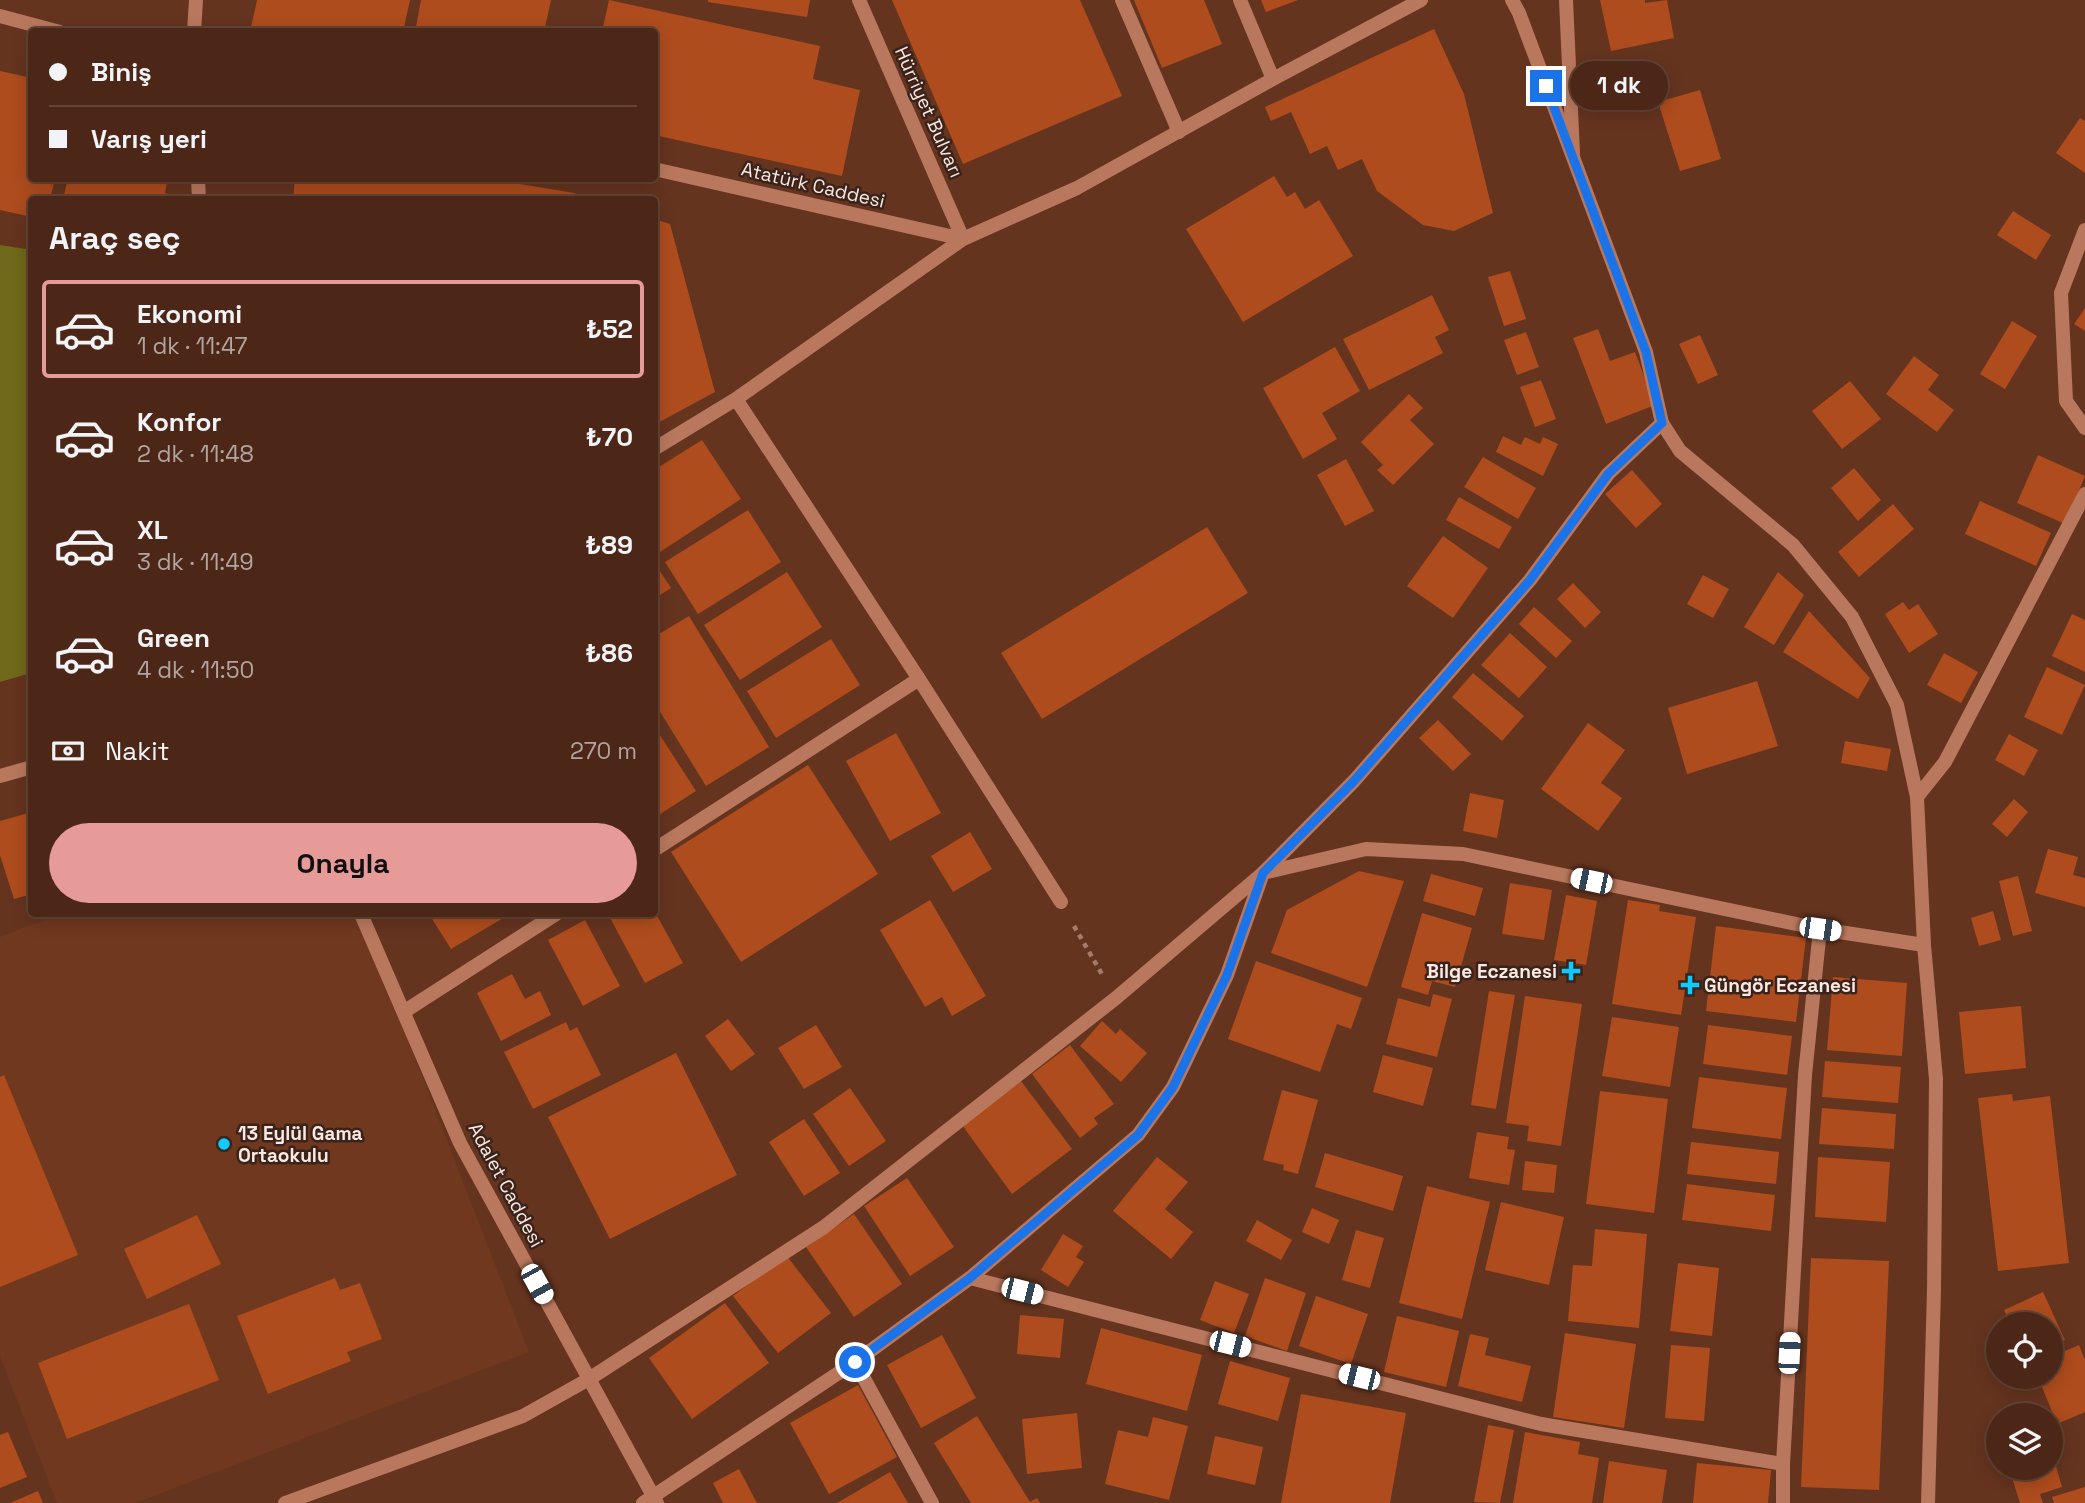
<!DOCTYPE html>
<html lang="tr">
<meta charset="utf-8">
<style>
body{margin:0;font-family:"Space Grotesk",sans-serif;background:#563324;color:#f1f3f6;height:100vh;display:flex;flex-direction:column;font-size:26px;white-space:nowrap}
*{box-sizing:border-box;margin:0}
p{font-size:23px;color:#b2a5a1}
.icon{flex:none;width:38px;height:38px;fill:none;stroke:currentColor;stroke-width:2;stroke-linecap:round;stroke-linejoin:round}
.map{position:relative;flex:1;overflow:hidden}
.drawer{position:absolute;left:28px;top:196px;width:630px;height:721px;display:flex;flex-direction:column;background:#4c2717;border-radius:7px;box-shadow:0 4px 18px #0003,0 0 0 2px #634436}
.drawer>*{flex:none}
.top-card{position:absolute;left:28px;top:28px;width:630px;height:154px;border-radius:7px;box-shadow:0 4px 18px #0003,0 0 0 2px #634436;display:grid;align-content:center;height:154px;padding:0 21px;background:#4c2717}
.tools{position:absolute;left:1986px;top:1312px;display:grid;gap:14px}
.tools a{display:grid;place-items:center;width:77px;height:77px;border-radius:50%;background:#4c2717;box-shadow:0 4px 18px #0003,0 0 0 2px #634436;font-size:35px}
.end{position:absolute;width:32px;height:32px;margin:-16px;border:9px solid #1a73e8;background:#fff;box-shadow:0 0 0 4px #fff}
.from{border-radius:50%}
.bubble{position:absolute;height:49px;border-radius:24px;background:#4c2717;box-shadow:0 4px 18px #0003,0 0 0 2px #634436;font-size:23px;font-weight:700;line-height:49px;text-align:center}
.car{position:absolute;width:21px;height:42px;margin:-21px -10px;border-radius:9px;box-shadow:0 0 5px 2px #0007;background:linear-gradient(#fff 24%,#345 0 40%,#fff 0 76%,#345 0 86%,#fff 0)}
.top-card b{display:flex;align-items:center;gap:24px;height:66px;font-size:26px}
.top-card b+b{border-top:2px solid #634436}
.top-card i{width:18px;height:18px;background:#f1f3f6}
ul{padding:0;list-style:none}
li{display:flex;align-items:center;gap:21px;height:98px;margin:0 14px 10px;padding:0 7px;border:4px solid transparent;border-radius:7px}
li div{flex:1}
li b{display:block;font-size:26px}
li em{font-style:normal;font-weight:700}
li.active{border-color:#e69b98}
li>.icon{width:63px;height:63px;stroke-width:1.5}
h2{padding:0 21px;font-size:32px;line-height:84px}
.pay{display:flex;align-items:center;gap:18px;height:77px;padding:0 21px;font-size:26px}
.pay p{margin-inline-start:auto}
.primary-button{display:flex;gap:14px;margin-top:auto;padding:14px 21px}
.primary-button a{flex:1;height:80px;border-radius:42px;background:#e69b98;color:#111;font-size:28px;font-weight:700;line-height:80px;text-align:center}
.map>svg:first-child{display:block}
.built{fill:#70381f}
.green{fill:#70681a}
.building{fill:#ae4c1d}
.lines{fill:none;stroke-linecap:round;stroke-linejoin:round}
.path{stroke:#a27d6d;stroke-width:4.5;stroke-dasharray:5 5;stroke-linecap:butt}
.minor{stroke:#b9785d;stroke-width:14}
.tertiary{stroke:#b9785d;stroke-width:14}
.route{stroke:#1a73e8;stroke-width:9}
.poi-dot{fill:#0fcafa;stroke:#3a231a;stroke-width:2.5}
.labels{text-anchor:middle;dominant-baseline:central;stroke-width:5;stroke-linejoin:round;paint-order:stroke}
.street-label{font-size:19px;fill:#fbe8e0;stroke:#3a231a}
.poi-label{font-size:19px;font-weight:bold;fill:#fbe8e0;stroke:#3a231a;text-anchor:start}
</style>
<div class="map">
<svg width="2085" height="1503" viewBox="0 0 2085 1503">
<rect width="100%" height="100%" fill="#65341f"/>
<path class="built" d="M61 914H359L529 1352 135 1503H57L0 1356V937Z"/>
<path class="green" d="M0 245 32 250 31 673 0 682Z"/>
<path class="building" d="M257 0H410L403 32H250Z
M421 0H551L544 32H415Z
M609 0 820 46 813 79 860 90 842 176 654 135V32H602Z
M708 0H810L807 17 708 2Z
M892 0H1080L1122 96 963 164Z
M1134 0H1204L1222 44 1162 68Z
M1261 0H1298L1266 12Z
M1600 0H1645V3L1667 0 1674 38 1611 51Z
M1434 29 1464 94 1493 213 1454 231 1423 225 1377 191 1362 159 1338 170 1327 146 1310 154 1291 112 1271 121 1265 107Z
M0 71 32 78V178H55L50 200H32V217L0 210Z
M1700 90 1721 159 1680 171 1658 102Z
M2080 118 2085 121V173L2056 153Z
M1274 176 1287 197 1295 192 1305 209 1319 200 1353 256 1243 322 1186 229Z
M68 178H168L165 193 186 200H63Z
M295 178H483L574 193 592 199 293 200Z
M2013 211 2051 235 2036 260 1997 235Z
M654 219 670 224 715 392 654 425Z
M1510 271 1526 319 1504 326 1488 277Z
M1432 295 1449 330 1435 337 1443 353 1369 390 1343 339Z
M2085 308V331L2074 324Z
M2012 321 2037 336 2005 389 1980 374Z
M1598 329 1610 361 1635 352 1655 405 1606 424 1573 338Z
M1526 332 1539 367 1517 375 1504 340Z
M1700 335 1718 375 1698 384 1679 344Z
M1335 347 1360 391 1322 413 1337 439 1303 459 1263 388Z
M1914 356 1939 375 1928 390 1954 410 1937 432 1886 394Z
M1541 380 1556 419 1535 427 1520 387Z
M1850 381 1881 419 1842 449 1812 411Z
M1409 394 1423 408 1410 420 1434 444 1393 485 1377 470 1383 465 1361 442Z
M1503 436 1521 445 1525 437 1540 444 1543 437 1558 444 1543 476 1496 452Z
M702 440 741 499 660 552 654 543V470Z
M2038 455 2085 476 2065 524 2017 503Z
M1483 457 1536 488 1518 519 1464 487Z
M1346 459 1374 511 1345 526 1317 475Z
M1854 468 1881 500 1858 521 1831 488Z
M1632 470 1662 504 1636 528 1605 494Z
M1459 497 1512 527 1499 549 1446 520Z
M1980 501 2051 533 2036 566 1965 534Z
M1893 504 1914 529 1859 577 1838 552Z
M748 510 781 562 698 614 665 562Z
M1207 527 1248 593 1042 719 1001 653Z
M1443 536 1488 568 1453 618 1407 586Z
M654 562 671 588 654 599Z
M787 572 822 627 740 680 704 625Z
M1778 572 1804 595 1774 645 1744 627Z
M1703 575 1729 589 1713 618 1687 604Z
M1573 583 1601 612 1585 628 1557 599Z
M1903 602 1909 610 1918 604 1938 634 1909 653 1885 614Z
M1534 607 1572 641 1556 658 1519 624Z
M1809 611 1870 678 1858 699 1783 652Z
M2072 614 2085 620V672L2052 656Z
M689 616 769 747 706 786 654 702V637Z
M1510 633 1547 667 1519 698 1481 665Z
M831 639 860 685 776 738 747 691Z
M1944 653 1978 672 1961 703 1927 685Z
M2047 667 2085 685 2062 735 2024 717Z
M1473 673 1524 716 1502 741 1452 697Z
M1757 681 1778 746 1687 774 1668 708Z
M1438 720 1471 754 1453 771 1419 738Z
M1588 723 1625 750 1601 783 1622 798 1598 831 1541 789Z
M654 726 696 791 654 818Z
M896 733 941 813 890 841 846 761Z
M2009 734 2038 750 2024 776 1995 760Z
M1845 741 1891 749 1887 771 1841 763Z
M808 765 878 874 741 962 671 852Z
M1470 793 1504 800 1497 838 1463 831Z
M2014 799 2028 812 2007 837 1992 824Z
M32 812V894L14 899 0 855V821Z
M970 832 992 869 953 892 931 856Z
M2048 849 2078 857 2073 875 2085 878V907L2035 893Z
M1359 871 1404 881 1367 987 1271 953 1287 910Z
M1431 874 1483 888 1475 916 1423 901Z
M2018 876 2032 931 2013 936 1999 881Z
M1510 883 1552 890 1544 940 1502 934Z
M1566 895 1597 901 1586 965 1554 960Z
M930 900 986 996 952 1016 942 997 925 1007 880 930Z
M1628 900 1660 905 1659 911 1696 917 1681 1015 1612 1004Z
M1993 911 2001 940 1979 946 1971 918Z
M1422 913 1472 928 1455 987 1432 981 1428 995 1401 987Z
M429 914H510L451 949Z
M608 914H656L683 963 645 983Z
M585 920 620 986 583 1006 548 940Z
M1716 926 1806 938 1796 1022 1706 1011Z
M1256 961 1362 998 1351 1029 1337 1024 1320 1072 1228 1039Z
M512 974 525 999 540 991 551 1015 501 1041 477 993Z
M1833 977 1907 983 1902 1056 1827 1050Z
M1489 991 1515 995 1496 1109 1471 1105Z
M1433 994 1452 999 1437 1057 1386 1044 1398 998 1430 1007Z
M1525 996 1582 1004 1561 1146 1527 1141 1529 1126 1506 1123Z
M2021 1006 2026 1068 1965 1074 1959 1012Z
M1612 1017 1679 1027 1670 1087 1602 1076Z
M728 1019 755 1054 731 1071 705 1036Z
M1102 1021 1116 1034 1120 1029 1147 1053 1121 1082 1080 1046Z
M566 1022 570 1031 577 1027 601 1075 533 1109 504 1052Z
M816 1025 842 1067 804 1089 778 1048Z
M1708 1025 1792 1036 1787 1075 1703 1064Z
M1070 1045 1114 1104 1094 1118 1098 1124 1080 1138 1032 1074Z
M676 1053 737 1175 610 1239 548 1117Z
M1383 1055 1433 1068 1423 1106 1373 1092Z
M1825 1061 1901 1067 1898 1103 1822 1097Z
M4 1075 78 1255 0 1287V1077Z
M1699 1077 1787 1088 1781 1139 1692 1128Z
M1021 1081 1072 1149 1012 1194 962 1125Z
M850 1088 886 1141 849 1166 813 1114Z
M1282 1090 1318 1100 1298 1174 1283 1170 1284 1165 1263 1160Z
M1600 1091 1668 1099 1654 1213 1586 1204Z
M2012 1094 2013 1101 2050 1096 2069 1263 1998 1271 1978 1098Z
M1822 1108 1896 1114 1894 1149 1819 1144Z
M804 1119 840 1173 804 1196 769 1142Z
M1477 1132 1509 1137 1507 1149 1515 1150 1509 1185 1469 1178Z
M1691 1142 1779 1152 1776 1184 1687 1174Z
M1325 1153 1403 1176 1393 1211 1315 1187Z
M1157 1157 1188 1182 1165 1209 1193 1232 1171 1259 1113 1211Z
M1818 1157 1890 1162 1886 1222 1815 1217Z
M1525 1161 1557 1165 1554 1193 1522 1190Z
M907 1178 954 1247 910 1276 864 1206Z
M1687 1184 1775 1195 1771 1231 1682 1220Z
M1427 1186 1490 1202 1462 1319 1399 1303Z
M1501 1202 1564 1217 1549 1285 1485 1270Z
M1312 1208 1339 1220 1329 1244 1302 1232Z
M854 1214 902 1284 854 1317 806 1247Z
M197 1215 221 1264 147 1299 124 1249Z
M1257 1220 1292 1240 1281 1260 1246 1241Z
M1595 1229 1647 1234 1639 1328 1568 1321 1573 1265 1592 1266Z
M1356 1230 1384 1238 1370 1288 1342 1280Z
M1063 1234 1083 1246 1076 1257 1084 1262 1068 1287 1041 1270Z
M786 1255 831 1313 778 1353 733 1296Z
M1811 1258 1889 1261 1879 1490 1801 1487Z
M1678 1263 1719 1268 1712 1336 1670 1331Z
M335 1278 340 1290 360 1283 382 1339 347 1352 351 1361 268 1394 237 1316Z
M1265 1278 1306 1293 1287 1351 1245 1336Z
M1215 1281 1249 1294 1234 1333 1200 1320Z
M2043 1292 2065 1340 2051 1346V1325H2011L2004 1310Z
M1316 1296 1368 1314 1351 1364 1299 1346Z
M725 1303 769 1363 692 1419 649 1358Z
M189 1304 219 1380 67 1439 38 1363Z
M1020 1315 1064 1319 1060 1358 1017 1354Z
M1397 1316 1459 1331 1446 1387 1384 1372Z
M1101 1328 1202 1355 1187 1411 1086 1384Z
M1565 1333 1636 1344 1624 1428 1553 1417Z
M1470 1334 1489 1338 1485 1355 1531 1366 1522 1402 1458 1386Z
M942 1335 976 1398 921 1428 887 1365Z
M1671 1345 1710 1348 1704 1421 1665 1418Z
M2079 1345 2085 1360V1412L2057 1424 2038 1377H2051V1357Z
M1230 1361 1290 1378 1278 1421 1218 1404Z
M858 1385 897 1457 829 1494 790 1423Z
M1301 1394 1406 1413 1390 1503H1281Z
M1077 1413 1082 1468 1027 1474 1022 1419Z
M977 1416 1030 1502 1037 1498 1040 1503H971L934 1443Z
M1153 1417 1188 1426 1169 1500 1105 1484 1118 1430 1148 1437Z
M1488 1425 1514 1430 1500 1503 1474 1502Z
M8 1432 27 1477 0 1488V1435Z
M1525 1432 1580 1442 1578 1454 1599 1458 1592 1503H1513Z
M1215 1436 1263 1447 1255 1485 1207 1474Z
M2052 1452 2062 1487 2040 1494 2043 1503H2020L2009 1468H2051Z
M1609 1461 1667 1470 1662 1503H1603Z
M1697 1463 1771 1470 1768 1503H1693Z
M739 1469 757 1503H723L713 1483Z
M890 1472 908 1503H837Z
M2085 1487V1503H2054L2052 1497Z
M38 1491 43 1503H10Z"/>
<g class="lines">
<path class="path" d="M1074 926 1103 976"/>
<path class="minor" d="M859 0 963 239
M1122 0 1179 132
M1240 0 1273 79
M1566 0 1573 153
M654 169 963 239
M2085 230 2061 293 2066 401 2085 428
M736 399 919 679 1061 902
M654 449 736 399 963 239 1077 188 1273 79 1421 0
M0 776 32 767
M1917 797 1945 762 2085 494
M654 850 919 679
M405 1011 556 914
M970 1278 1541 1424 1783 1464
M855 1362 932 1503
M285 1503 523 1416 589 1379 824 1227 1116 998 1263 873 1366 849 1463 854 1820 929 1924 945
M643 1503 855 1362 970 1278 1138 1135 1173 1087 1227 975 1263 873 1354 781 1530 580 1608 474 1662 423
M1783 1503V1464L1805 1075 1820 929"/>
<path class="tertiary" d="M1512 0 1519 13 1646 352 1662 423 1680 451 1793 545 1852 617 1897 705 1917 797 1924 945 1936 1079 1934 1290 1928 1503
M0 16 60 32
M194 32 196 0
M198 178 199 200
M361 914 460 1143 657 1503"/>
</g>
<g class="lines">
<path class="route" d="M855 1362 970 1278 1138 1135 1173 1087 1227 975 1263 873 1354 781 1530 580 1608 474 1662 423 1646 352 1546 86"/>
</g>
<g class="poi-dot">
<path d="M1567.5 960.5h7v7h7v7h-7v7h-7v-7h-7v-7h7z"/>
<path d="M1686.5 974.5h7v7h7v7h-7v7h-7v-7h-7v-7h7z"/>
<circle cx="224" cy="1144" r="7"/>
</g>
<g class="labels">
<g class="street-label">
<text transform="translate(929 112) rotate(66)">Hürriyet Bulvarı</text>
<text transform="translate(813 185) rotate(13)">Atatürk Caddesi</text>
<text transform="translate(506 1185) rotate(62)">Adalet Caddesi</text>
</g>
<g class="poi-label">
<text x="1557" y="971" text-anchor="end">Bilge Eczanesi</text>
<text x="1704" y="985">Güngör Eczanesi</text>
<text x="238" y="1133">13 Eylül Gama<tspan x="238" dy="22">Ortaokulu</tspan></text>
</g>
</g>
</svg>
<div class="tools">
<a><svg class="icon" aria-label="locate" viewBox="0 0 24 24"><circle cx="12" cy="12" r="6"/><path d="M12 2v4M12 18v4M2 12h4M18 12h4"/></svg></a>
<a><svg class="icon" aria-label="layers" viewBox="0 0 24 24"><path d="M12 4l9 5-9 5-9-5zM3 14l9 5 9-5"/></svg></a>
</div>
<i class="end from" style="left:855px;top:1362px"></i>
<i class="end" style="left:1546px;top:86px"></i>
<div class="bubble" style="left:1570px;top:61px;width:98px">1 dk</div>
<i class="car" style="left:1591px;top:881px;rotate:282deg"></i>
<i class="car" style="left:1820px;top:929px;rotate:98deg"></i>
<i class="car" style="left:537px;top:1284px;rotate:151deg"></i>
<i class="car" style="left:1022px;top:1291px;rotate:104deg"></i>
<i class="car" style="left:1230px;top:1344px;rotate:104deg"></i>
<i class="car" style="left:1789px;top:1353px;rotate:3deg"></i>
<i class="car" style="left:1359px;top:1377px;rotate:284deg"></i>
<div class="top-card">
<b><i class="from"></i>Biniş</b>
<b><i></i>Varış yeri</b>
</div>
<section class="drawer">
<h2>Araç seç</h2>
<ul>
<li class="active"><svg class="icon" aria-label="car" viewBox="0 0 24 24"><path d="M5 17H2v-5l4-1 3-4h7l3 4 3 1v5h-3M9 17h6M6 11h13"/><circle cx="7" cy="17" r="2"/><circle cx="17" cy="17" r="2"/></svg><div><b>Ekonomi</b><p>1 dk · 11:47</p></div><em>₺52</em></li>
<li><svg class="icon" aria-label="car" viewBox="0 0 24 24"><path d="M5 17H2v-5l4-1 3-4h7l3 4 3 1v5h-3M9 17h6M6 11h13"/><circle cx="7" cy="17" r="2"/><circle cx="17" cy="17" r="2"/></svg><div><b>Konfor</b><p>2 dk · 11:48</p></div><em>₺70</em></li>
<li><svg class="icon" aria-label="car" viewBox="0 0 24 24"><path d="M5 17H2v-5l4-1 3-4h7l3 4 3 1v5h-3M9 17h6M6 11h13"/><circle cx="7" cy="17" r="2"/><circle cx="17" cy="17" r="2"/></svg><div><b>XL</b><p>3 dk · 11:49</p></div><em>₺89</em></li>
<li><svg class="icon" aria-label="car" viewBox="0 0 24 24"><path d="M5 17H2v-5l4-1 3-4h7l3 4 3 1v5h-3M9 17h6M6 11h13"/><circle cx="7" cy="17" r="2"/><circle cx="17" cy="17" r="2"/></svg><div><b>Green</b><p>4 dk · 11:50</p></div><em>₺86</em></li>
</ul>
<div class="pay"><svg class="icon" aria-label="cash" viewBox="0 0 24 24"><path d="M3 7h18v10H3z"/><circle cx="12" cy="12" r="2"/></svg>Nakit<p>270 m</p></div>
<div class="primary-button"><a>Onayla</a></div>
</section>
</div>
